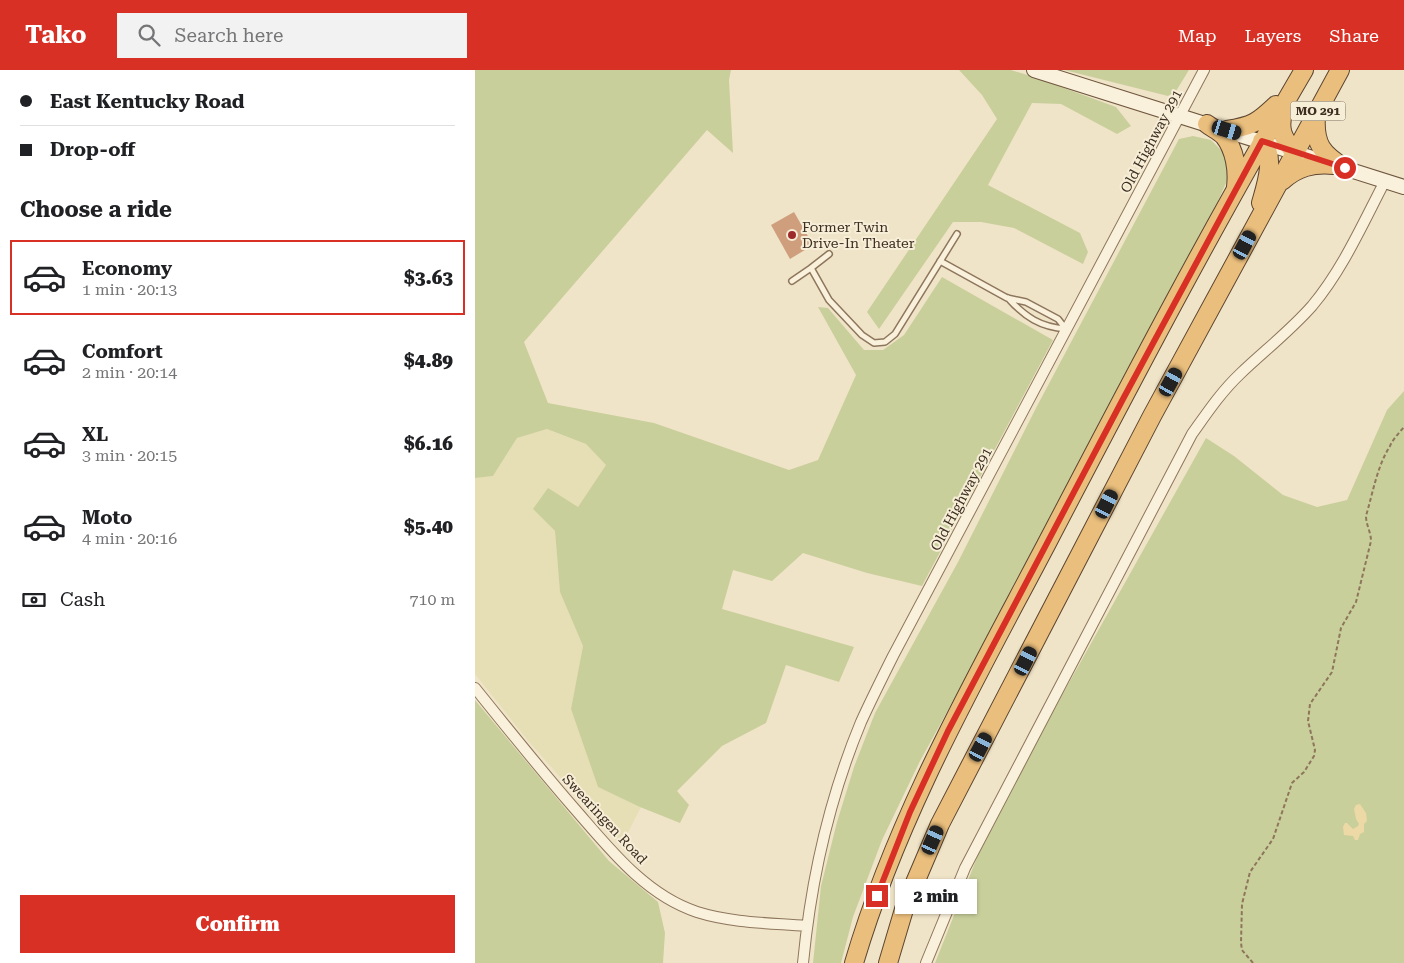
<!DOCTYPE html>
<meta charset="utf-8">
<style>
body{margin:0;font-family:"Roboto Serif",serif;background:#f2f2f2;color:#202124;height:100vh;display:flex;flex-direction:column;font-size:19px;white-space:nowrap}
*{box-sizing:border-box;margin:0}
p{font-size:16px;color:#757577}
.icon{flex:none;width:28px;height:28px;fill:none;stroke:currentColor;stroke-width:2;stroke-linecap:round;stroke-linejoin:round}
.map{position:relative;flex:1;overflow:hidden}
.side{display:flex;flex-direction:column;background:#fff;width:475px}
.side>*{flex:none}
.guide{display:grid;align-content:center;height:110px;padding:0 20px;background:#fff}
.end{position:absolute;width:22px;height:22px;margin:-11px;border:6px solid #d93025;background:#fff;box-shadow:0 0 0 2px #fff}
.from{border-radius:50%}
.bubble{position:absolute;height:35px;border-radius:0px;background:#fff;box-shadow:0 1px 4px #0004;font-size:16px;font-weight:800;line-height:35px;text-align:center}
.car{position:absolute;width:15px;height:30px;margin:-15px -8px;border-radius:6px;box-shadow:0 0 4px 1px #0007;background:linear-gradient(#222 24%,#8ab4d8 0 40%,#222 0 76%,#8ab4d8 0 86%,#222 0)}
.guide b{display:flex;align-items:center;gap:18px;height:48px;font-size:19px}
.guide b+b{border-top:1px solid #e0e0e0}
.guide i{width:12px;height:12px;background:#202124}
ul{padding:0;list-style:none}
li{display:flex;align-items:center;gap:15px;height:75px;margin:0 10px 8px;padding:0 10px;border:2px solid transparent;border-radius:0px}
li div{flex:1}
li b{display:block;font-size:19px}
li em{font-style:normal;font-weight:800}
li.current{border-color:#d93025}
li>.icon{width:45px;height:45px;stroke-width:1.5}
h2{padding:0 20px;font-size:22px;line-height:60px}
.pay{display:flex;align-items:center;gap:12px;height:55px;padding:0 20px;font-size:19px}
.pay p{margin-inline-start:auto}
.action{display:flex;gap:10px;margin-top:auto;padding:10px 20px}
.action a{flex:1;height:58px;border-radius:0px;background:#d93025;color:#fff;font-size:20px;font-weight:800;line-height:58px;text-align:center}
header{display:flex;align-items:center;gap:30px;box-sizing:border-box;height:70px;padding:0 25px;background:#d93025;color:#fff}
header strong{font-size:24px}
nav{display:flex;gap:28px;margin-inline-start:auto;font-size:18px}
.search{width:350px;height:45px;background:#f2f2f2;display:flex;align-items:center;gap:12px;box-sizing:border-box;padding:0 18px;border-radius:0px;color:#757577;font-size:19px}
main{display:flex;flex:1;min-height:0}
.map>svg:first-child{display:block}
.farmland{fill:#e6deb5}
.green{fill:#c9cf9b}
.sand{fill:#ecd9a5}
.building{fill:#cf9f7d}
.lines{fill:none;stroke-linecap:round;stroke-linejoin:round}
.service-casing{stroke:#8d765c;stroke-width:8}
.minor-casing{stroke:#8d765c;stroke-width:12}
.secondary-casing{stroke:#6f573f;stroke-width:16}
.trunk-casing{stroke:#5b4430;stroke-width:20}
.path{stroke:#8d765c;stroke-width:2;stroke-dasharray:4 2.5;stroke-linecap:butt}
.service{stroke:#faf1dc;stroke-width:5}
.minor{stroke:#faf1dc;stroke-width:10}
.secondary{stroke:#faf1dc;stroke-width:14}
.trunk{stroke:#eabe7c;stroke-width:18}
.route{stroke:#d93025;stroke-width:6}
.poi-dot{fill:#9e2a2b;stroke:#f7eed8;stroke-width:2}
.labels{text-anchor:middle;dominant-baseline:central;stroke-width:4;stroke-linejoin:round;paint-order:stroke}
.shield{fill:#f7eed8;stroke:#756857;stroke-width:1}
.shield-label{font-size:12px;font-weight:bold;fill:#3d2e20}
.street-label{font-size:14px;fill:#3d2e20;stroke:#f7eed8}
.poi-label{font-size:14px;fill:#3d2e20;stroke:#f7eed8;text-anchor:start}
</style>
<header>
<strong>Tako</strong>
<div class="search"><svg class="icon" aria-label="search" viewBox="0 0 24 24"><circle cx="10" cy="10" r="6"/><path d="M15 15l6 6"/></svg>Search here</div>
<nav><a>Map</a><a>Layers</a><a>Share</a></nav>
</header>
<main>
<section class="side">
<div class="guide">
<b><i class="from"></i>East Kentucky Road</b>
<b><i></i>Drop-off</b>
</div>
<h2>Choose a ride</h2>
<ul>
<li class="current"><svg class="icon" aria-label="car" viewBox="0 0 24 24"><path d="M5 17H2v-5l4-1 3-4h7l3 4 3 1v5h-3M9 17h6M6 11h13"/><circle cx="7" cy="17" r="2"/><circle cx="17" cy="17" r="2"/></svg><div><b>Economy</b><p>1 min · 20:13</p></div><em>$3.63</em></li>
<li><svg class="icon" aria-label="car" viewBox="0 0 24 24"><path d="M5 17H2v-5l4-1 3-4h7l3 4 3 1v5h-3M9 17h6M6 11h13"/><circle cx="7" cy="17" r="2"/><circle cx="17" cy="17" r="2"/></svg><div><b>Comfort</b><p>2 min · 20:14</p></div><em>$4.89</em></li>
<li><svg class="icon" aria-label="car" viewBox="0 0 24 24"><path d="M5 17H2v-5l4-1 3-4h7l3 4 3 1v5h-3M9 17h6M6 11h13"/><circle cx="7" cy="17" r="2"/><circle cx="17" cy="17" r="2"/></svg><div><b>XL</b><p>3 min · 20:15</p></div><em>$6.16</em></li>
<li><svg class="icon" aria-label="car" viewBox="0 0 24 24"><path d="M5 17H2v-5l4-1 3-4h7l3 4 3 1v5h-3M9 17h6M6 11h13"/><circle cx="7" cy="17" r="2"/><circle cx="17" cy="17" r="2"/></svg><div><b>Moto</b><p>4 min · 20:16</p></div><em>$5.40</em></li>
</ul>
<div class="pay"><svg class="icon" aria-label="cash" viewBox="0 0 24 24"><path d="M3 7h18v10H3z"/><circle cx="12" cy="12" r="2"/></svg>Cash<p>710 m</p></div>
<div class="action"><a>Confirm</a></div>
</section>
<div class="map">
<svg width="929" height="893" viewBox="0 0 929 893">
<rect width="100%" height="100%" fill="#f0e4c8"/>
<path class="farmland" d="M72 359 111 374 131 395 103 437 58 439 80 461 85 522 108 576 96 639 123 717 166 737 146 776 55 673 0 604V408L18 406 42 368Z"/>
<path class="green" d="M0 0H256L254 10 258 83 232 60 49 272 73 333 179 353 314 400 343 390 381 305 343 237 353 238 389 280H408L429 265 467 207 578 270 447 516 392 503 328 483 297 511 258 500 247 539 379 577 364 612 311 595 291 653 247 676 202 721 214 735 205 753 165 737 123 717 96 639 108 576 85 522 80 461 58 439 73 418 103 437 131 395 111 374 72 359 42 368 18 406 0 408Z
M484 0H536L559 7 641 37 656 56 642 64 586 34 557 33 513 115 605 163 613 182 608 194 539 158 506 152H478L404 259 392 242 522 49 507 25Z
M589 0H714L701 21 693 26Z
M718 66 736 70 750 84 755 104 743 131 538 522 445 691 407 770 378 847 366 893H338L346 816 362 752 379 697 400 643 483 492 561 338 704 69Z
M929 321V893H460L503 785 558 677 731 368 759 386 808 425 842 437 872 430 912 340Z
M0 630 134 791 183 832 190 863 188 893H0Z"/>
<path class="sand" d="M885 734 891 743 892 751 889 754V762L885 764 883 770H880L878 766 869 765 868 757 870 753H872L878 759 883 756 884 754 881 749 879 739 881 735Z"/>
<path class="building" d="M319 142 338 175 315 189 296 155Z"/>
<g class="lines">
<g class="service-casing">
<path id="service" d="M465 191 532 228 551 232 583 249 591 259
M336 198 354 184
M317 211 336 198 354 230 387 265 399 273 410 272 420 264 482 164
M533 228C550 247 565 257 591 259"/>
</g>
<g class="minor-casing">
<path id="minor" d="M0 618C33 659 65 699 99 738 134 778 170 825 222 842 257 853 295 853 331 856
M328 893C336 810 354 729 386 652 396 630 407 608 418 586L729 0
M451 893 490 798 717 364C732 343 746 322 765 304 789 281 815 261 837 236 868 199 888 153 910 111"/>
</g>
<g class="secondary-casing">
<path id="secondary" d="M559 0 929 117"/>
</g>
<g class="trunk-casing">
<path id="trunk" d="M809 38C803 59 807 67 820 83
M841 46C839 74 847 84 870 98
M732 54C737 58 744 61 749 66 760 80 763 100 761 117
M752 60C778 56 783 52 801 35
M807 111C822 97 838 93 859 95
M786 133C791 115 801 87 787 71
M379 893C423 744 500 610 572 473 655 314 738 155 829 0
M413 893 430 836 465 754 677 346 865 0"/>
</g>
<path class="path" d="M778 893 767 880 766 873 767 834 775 802 798 769 817 713 829 702 839 686 840 680 833 651 835 634 857 602 866 558 881 532 896 471C896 462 891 455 891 446 898 422 902 397 915 376 918 369 924 363 929 357"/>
<use href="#service" class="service"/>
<use href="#minor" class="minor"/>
<use href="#secondary" class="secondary"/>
<use href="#trunk" class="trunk"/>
</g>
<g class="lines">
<path class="route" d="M402 826 435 742 473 661 648 329 787 71 870 98"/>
</g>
<circle class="poi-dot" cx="317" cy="165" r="5"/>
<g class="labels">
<rect class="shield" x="815.5" y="31.5" width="55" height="19" rx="4"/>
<g class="shield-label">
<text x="843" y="41">MO 291</text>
</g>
<g class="street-label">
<text transform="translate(676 71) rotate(-62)">Old Highway 291</text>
<text transform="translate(486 429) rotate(-62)">Old Highway 291</text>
<text transform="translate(130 749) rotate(47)">Swearingen Road</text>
</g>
<g class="poi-label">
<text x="327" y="157">Former Twin<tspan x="327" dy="16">Drive-In Theater</tspan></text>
</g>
</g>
</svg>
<i class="end from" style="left:870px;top:98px"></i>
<i class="end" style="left:402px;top:826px"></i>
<div class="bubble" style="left:420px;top:809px;width:82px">2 min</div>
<i class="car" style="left:752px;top:60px;rotate:107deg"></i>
<i class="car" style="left:770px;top:175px;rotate:28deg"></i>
<i class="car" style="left:696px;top:312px;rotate:29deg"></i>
<i class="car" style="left:632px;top:434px;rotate:27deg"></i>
<i class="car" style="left:551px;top:591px;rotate:27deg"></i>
<i class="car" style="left:506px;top:677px;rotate:28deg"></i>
<i class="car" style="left:458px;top:770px;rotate:24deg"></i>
</div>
</main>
